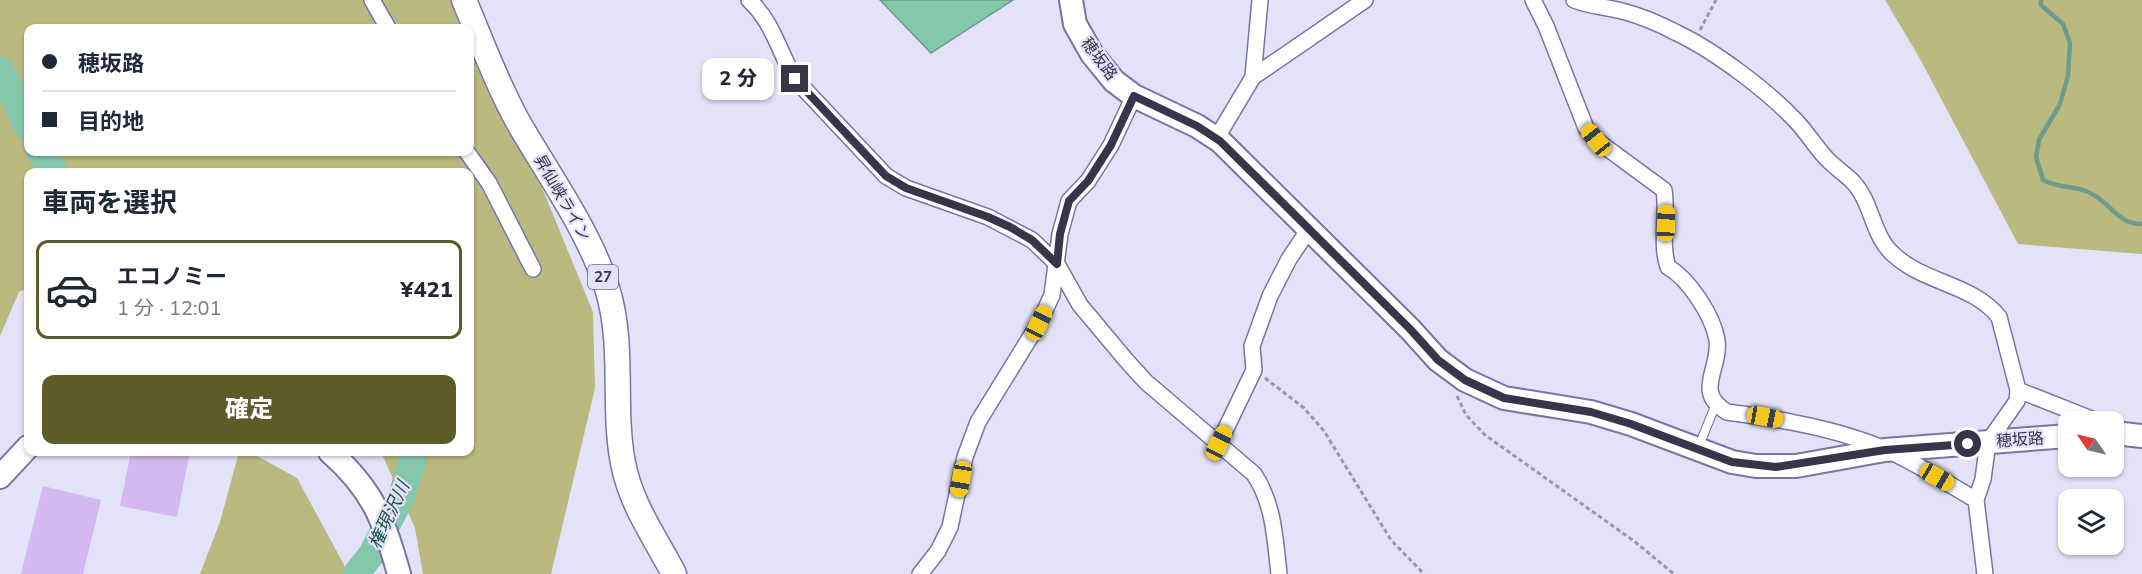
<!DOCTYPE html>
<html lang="ja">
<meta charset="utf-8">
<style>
body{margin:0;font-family:"Nunito Sans","Noto Sans JP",sans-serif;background:#f2f2f3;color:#1f2937;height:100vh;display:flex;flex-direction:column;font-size:22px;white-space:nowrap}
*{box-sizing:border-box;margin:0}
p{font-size:20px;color:#747a83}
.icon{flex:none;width:33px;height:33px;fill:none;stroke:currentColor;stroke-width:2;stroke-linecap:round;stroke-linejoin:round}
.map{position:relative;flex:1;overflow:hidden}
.panel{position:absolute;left:24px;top:168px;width:450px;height:288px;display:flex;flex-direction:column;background:#fff;border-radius:12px;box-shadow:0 2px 4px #0004}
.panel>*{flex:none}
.hud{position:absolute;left:24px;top:24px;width:450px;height:132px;border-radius:12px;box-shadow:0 2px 4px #0004;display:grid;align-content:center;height:132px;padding:0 18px;background:#fff}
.needle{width:39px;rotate:304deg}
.fabs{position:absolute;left:2058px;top:411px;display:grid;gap:12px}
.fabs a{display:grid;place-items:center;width:66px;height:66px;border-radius:12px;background:#fff;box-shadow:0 2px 4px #0004;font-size:30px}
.end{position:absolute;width:27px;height:27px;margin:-14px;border:8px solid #36354a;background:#fff;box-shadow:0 0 0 3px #fff}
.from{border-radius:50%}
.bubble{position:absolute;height:42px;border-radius:12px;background:#fff;box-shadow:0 2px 4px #0004;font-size:20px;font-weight:800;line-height:42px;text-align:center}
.car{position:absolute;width:18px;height:36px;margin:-18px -9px;border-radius:8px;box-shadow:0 0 4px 2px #0007;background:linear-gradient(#f5c518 24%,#345 0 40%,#f5c518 0 76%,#345 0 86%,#f5c518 0)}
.hud b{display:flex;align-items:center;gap:21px;height:57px;font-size:22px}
.hud b+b{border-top:2px solid #e0e1e3}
.hud i{width:15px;height:15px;background:#1f2937}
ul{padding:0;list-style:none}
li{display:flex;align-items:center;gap:18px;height:99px;margin:0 12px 9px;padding:0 6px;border:3px solid transparent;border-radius:12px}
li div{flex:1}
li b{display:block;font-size:22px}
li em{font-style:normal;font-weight:800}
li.selected{border-color:#5d5b27}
li>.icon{width:54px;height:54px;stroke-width:1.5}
h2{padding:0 18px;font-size:27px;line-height:72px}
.primary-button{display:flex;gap:12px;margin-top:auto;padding:12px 18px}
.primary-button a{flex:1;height:69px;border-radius:12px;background:#5d5b27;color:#fff;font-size:24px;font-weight:800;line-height:69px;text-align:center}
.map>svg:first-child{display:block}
.green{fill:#bab980;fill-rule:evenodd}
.water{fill:#84c8ac;stroke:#6d9c8f;stroke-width:1.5}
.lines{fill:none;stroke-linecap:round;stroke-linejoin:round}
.stream{stroke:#6d9c8f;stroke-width:4.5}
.river{stroke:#84c8ac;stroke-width:27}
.building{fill:#d3b9ef}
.lane-casing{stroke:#7875a6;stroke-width:10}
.street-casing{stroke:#7875a6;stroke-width:18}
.secondary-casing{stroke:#7875a6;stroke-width:26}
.primary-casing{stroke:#7875a6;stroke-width:27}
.path{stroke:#9897ad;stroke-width:3;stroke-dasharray:4.5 3;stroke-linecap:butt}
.lane{stroke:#fff;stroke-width:8}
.street{stroke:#fff;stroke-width:15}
.secondary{stroke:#fff;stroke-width:22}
.primary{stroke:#fff;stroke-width:24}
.route{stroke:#36354a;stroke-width:8}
.labels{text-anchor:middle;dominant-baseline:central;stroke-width:4.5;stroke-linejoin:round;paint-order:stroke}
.shield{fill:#e3e2f8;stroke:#6a697e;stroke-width:1.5}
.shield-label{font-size:15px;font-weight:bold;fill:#36354a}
.street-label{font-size:16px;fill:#36354a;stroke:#e3e2f8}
.water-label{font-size:18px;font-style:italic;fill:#1b523f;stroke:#e3e2f8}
</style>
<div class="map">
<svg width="2142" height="574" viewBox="0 0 2142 574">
<rect width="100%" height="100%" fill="#e3e2f8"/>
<path class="green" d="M0 0H465L593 312 595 388 551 574H423L415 528 381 452H470V172H28V288L19 292 0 336ZM28 28H470V152H28Z
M1885 0H2142V254L2018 244 1919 57Z
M239 452H250L297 478 349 574H200L220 522Z"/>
<path class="water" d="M880 0H1013L931 53Z"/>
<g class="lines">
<path class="stream" d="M2041 0V5L2063 24 2070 43 2068 76 2060 104 2039 140 2036 157 2043 180C2060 189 2072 185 2088 192 2109 200 2117 225 2142 224"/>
<path class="river" d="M0 69 28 128
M40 152 55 172
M356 574 371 555 401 498 415 452"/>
</g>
<path class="building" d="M131 452H190L177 517 120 506Z
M43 486 101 500 83 574H21Z"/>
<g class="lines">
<g class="lane-casing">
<path id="lane" d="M1698 448 1716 404"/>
</g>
<g class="street-casing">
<path id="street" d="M372 0 388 28
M749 0C773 22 779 52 795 79L886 176 906 188 988 217 1032 240 1057 264 1080 305 1126 360 1146 382 1254 474C1274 504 1275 539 1279 574
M1533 0 1546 26 1586 128 1596 140 1664 190C1668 215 1660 243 1668 267 1689 279 1713 316 1717 340 1721 369 1693 392 1727 412 1771 418 1816 425 1858 439 1900 452 1938 478 1976 500L1985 574
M1574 0C1589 6 1606 7 1622 11 1641 16 1660 24 1677 33 1715 51 1768 91 1797 122 1808 134 1817 149 1828 160 1836 168 1845 174 1852 181 1873 202 1871 235 1894 255 1924 283 1973 284 1999 317L2018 390 2099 422
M1253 77 1260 0
M1216 139 1253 77 1365 0
M467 152 489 183 533 269
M1219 443 1254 370 1252 346 1270 296 1289 259 1309 229
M1976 500 1983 479 1988 442 2017 401 2018 390
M920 574 938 551 950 527 965 457 978 422 1039 323 1052 295 1060 234 1069 201 1088 181 1111 145 1134 96"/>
</g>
<g class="secondary-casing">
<path id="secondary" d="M1071 0 1075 24 1092 54 1114 81 1134 96 1197 126 1220 141 1410 329 1438 360 1465 380 1504 398 1591 412 1631 424 1732 462 1756 466H1796L1885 450 2068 436
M2114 433 2142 436
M330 452C373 490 384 520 399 574
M0 477 28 447"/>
</g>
<g class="primary-casing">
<path id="primary" d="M464 0C481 40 496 82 517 120 547 173 589 230 607 288 625 345 612 406 623 463 631 505 655 537 674 574"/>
</g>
<path class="path" d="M1700 30 1716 0
M1265 378 1304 408 1324 431 1391 540 1424 574
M1457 396 1466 415 1485 435 1634 541 1674 574"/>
<use href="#lane" class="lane"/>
<use href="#street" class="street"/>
<use href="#secondary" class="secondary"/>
<use href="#primary" class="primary"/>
</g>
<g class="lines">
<path class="route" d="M795 79 886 176 906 188 988 217 1010 227 1032 240 1057 264 1060 234 1069 201 1088 181 1111 145 1134 96 1197 126 1220 141 1410 329 1438 360 1465 380 1504 398 1591 412 1631 424 1732 462 1776 467 1885 450 1968 444"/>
</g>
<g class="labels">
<rect class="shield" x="588" y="265" width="30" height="24" rx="4.5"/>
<g class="shield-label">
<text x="603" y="277">27</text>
</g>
<g class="street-label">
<text transform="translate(1099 59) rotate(53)">穂坂路</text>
<text transform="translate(562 198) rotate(60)">昇仙峡ライン</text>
<text transform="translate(2020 440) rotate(-4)">穂坂路</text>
</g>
<g class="water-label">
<text transform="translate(389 515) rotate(-65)">権現沢川</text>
</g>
</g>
</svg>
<div class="fabs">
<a><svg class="needle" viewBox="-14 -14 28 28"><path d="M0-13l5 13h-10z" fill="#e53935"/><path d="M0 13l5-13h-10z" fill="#747a83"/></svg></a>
<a><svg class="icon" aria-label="layers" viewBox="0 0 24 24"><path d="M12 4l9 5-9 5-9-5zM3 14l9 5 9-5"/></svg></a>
</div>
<i class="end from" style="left:1968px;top:444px"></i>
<i class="end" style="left:795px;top:79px"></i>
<div class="bubble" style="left:702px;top:58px;width:72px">2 分</div>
<i class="car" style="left:1596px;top:140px;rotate:321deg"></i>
<i class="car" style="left:1666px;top:223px;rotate:2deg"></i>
<i class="car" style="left:1039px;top:323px;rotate:26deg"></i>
<i class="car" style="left:1765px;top:417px;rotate:101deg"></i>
<i class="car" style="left:1219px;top:443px;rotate:26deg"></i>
<i class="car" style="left:1937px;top:477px;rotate:120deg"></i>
<i class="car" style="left:961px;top:479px;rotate:190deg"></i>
<div class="hud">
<b><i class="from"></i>穂坂路</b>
<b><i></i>目的地</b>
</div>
<section class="panel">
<h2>車両を選択</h2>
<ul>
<li class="selected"><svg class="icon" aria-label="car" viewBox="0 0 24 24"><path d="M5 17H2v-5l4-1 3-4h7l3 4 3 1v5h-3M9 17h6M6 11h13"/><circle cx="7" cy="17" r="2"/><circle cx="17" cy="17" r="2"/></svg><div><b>エコノミー</b><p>1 分 · 12:01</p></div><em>¥421</em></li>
</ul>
<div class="primary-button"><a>確定</a></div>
</section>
</div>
